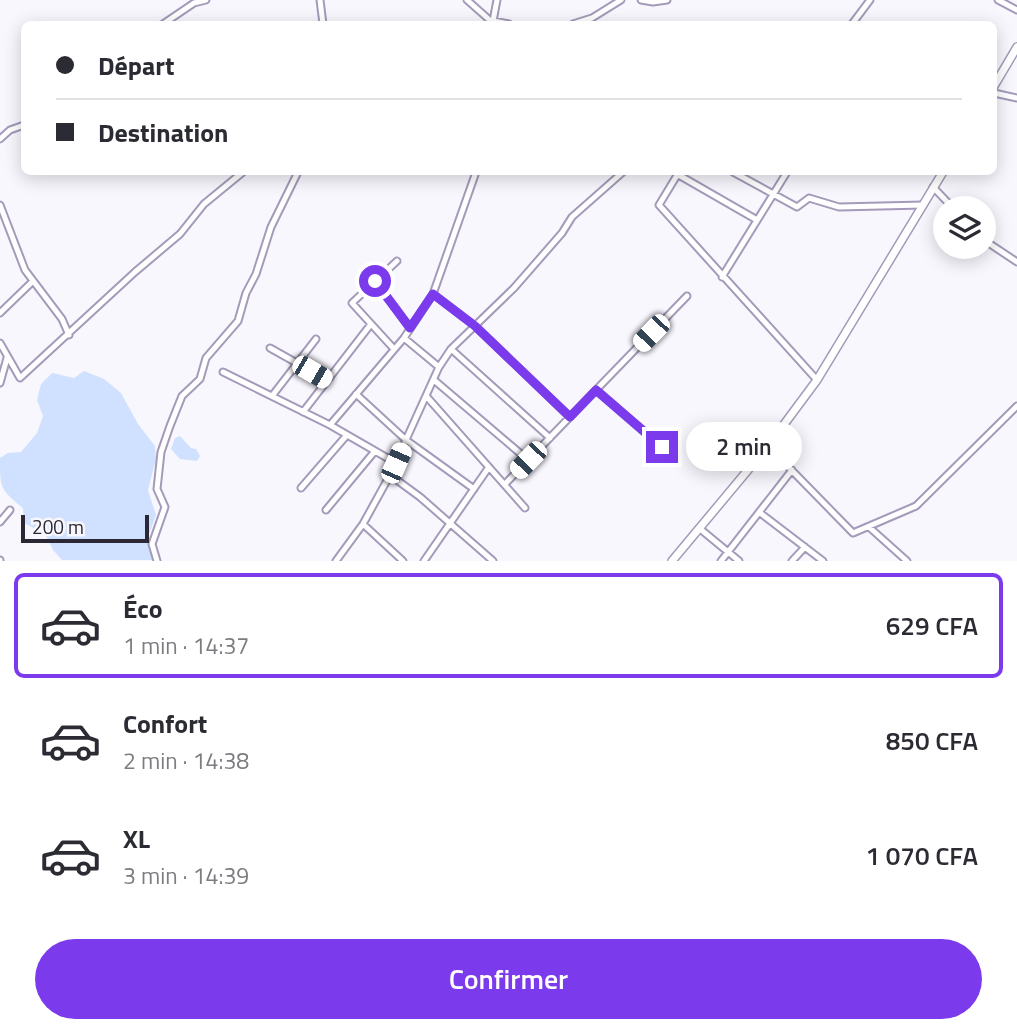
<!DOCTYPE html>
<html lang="fr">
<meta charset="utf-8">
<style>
body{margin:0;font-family:"Titillium Web",sans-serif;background:#f7f7f7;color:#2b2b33;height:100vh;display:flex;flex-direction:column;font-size:26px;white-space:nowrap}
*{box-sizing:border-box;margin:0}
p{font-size:23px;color:#7c7c81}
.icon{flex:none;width:38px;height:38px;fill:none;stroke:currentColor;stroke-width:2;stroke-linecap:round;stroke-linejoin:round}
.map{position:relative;height:561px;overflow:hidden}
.details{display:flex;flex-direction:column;background:#fff;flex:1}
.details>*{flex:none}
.banner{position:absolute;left:21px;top:21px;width:976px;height:154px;border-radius:10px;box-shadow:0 4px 18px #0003;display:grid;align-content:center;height:154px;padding:0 35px;background:#fff}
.tools{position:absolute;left:933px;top:196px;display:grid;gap:14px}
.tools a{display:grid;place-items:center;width:63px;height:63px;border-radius:50%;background:#fff;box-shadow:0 4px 18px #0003;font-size:35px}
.scale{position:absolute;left:21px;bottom:18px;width:128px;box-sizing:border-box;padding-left:7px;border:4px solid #2b2734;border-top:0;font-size:19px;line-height:24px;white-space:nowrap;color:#2b2734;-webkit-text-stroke:5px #f9f7fe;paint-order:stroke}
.end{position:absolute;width:32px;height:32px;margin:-16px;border:9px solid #7c3aed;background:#fff;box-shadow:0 0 0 4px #fff}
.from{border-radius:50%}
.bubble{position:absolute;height:49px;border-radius:24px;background:#fff;box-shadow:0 4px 18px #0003;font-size:23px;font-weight:600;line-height:49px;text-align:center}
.car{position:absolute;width:21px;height:42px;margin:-21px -10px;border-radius:9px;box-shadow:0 0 5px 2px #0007;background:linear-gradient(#fff 24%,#345 0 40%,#fff 0 76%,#345 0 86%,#fff 0)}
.banner b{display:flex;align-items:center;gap:24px;height:66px;font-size:26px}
.banner b+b{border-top:2px solid #e1e1e2}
.banner i{width:18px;height:18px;background:#2b2b33}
ul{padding:12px 0 0;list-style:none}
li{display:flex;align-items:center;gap:21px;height:105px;margin:0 14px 10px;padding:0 21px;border:4px solid transparent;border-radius:10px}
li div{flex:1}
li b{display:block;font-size:26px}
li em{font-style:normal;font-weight:600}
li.active{border-color:#7c3aed}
li>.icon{width:63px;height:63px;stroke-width:1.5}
.primary-button{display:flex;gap:14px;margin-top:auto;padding:14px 35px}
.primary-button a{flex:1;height:80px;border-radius:42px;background:#7c3aed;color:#fff;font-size:28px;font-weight:600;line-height:80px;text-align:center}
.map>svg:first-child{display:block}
.water{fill:#cfe1ff}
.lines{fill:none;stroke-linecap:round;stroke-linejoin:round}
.minor-casing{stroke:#a49ab9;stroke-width:9}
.major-casing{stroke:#a49ab9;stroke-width:10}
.minor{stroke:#fff;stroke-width:5}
.major{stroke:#fff;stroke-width:7}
.route{stroke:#7c3aed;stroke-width:9}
</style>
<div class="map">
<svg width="1017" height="561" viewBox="0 0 1017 561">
<rect width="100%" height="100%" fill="#f9f7fe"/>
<path class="water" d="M84 371 104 379 121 393 138 424 155 446 156 459 148 490 156 515 148 537 153 560H62L53 550 45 534 24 523 23 508C0 489 0 489 0 458L8 453 21 452 37 433 43 416 37 400 41 384 52 373 74 378Z
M180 436 191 448 196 449 200 456 197 461 180 459 171 449 175 438Z"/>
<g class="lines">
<g class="minor-casing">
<path id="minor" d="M320 0 323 24
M467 0 493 23
M497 0 493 21 509 24
M641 0 653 2 654 0
M998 0 1017 10
M653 2 667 0
M163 24 194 3 206 0
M573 24 592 18 621 0
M852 24 870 0
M994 93 1017 98
M0 139 10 130 24 125
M679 172 659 205 817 380
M733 172 797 207 809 198 839 207 923 205
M677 174 757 220
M933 187 953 208
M0 205 25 270 62 319 69 335
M984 240 1017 262
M722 277 787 172
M375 281 410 328
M433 294 475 326 570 417
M0 313 32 282
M404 338 439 367
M0 343 20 378 135 272 180 234 204 204 243 172
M270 348 327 380
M394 349 352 303 397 261
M451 349 550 438
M223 372 330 425 396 463
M434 380 528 460
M0 383 7 358
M596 390 662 447
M356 394 406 440 474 489
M272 396 316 339
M427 397 525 508
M303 412 371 324
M330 425 404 338 433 294 476 172
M768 446 853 533 916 506 1017 406
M390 475 420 497 493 561
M505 484 687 296
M301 488 347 435
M326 510 375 451
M759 512 823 561
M0 522 10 510
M363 524 403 561
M869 527 907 561
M699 528 739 561
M0 560V561
M157 561 152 544 165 507 157 489 161 452 170 426 182 396 200 379 206 358 238 321 246 293 256 274 271 227 298 172
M336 561 363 524 390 475 439 367 451 349 514 288 562 233 572 217 623 172
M424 561 489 467
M721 561 792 470
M792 561 805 547"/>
</g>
<g class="major-casing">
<path id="major" d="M994 86 1017 47
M672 561 768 446 817 380 943 172"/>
</g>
<use href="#minor" class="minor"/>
<use href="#major" class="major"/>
</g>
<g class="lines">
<path class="route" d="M375 281 410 328 433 294 475 326 570 417 596 390 662 447"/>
</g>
</svg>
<div class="tools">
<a><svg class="icon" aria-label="layers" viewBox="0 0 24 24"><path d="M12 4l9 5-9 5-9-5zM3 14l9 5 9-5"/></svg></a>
</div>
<div class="scale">200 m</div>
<i class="end from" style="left:375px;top:281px"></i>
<i class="end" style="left:662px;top:447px"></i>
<div class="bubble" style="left:686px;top:422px;width:116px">2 min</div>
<i class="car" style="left:651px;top:333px;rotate:224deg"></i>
<i class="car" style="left:312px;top:372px;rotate:120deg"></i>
<i class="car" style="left:528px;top:460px;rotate:224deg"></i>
<i class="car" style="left:396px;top:463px;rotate:24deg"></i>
<div class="banner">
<b><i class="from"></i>Départ</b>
<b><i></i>Destination</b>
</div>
</div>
<section class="details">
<ul>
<li class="active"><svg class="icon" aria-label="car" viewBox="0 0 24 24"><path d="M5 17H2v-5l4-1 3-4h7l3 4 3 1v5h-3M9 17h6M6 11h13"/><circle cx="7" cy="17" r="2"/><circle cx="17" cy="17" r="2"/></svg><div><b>Éco</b><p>1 min · 14:37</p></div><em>629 CFA</em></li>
<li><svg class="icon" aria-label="car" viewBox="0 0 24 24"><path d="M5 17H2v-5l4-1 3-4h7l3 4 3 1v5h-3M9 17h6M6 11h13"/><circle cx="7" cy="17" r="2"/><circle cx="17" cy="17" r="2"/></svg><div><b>Confort</b><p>2 min · 14:38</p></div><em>850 CFA</em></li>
<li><svg class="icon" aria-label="car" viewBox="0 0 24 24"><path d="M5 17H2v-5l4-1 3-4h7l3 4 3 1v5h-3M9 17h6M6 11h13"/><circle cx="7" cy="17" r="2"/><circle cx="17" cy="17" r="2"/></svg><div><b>XL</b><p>3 min · 14:39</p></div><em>1 070 CFA</em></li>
</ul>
<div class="primary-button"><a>Confirmer</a></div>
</section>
